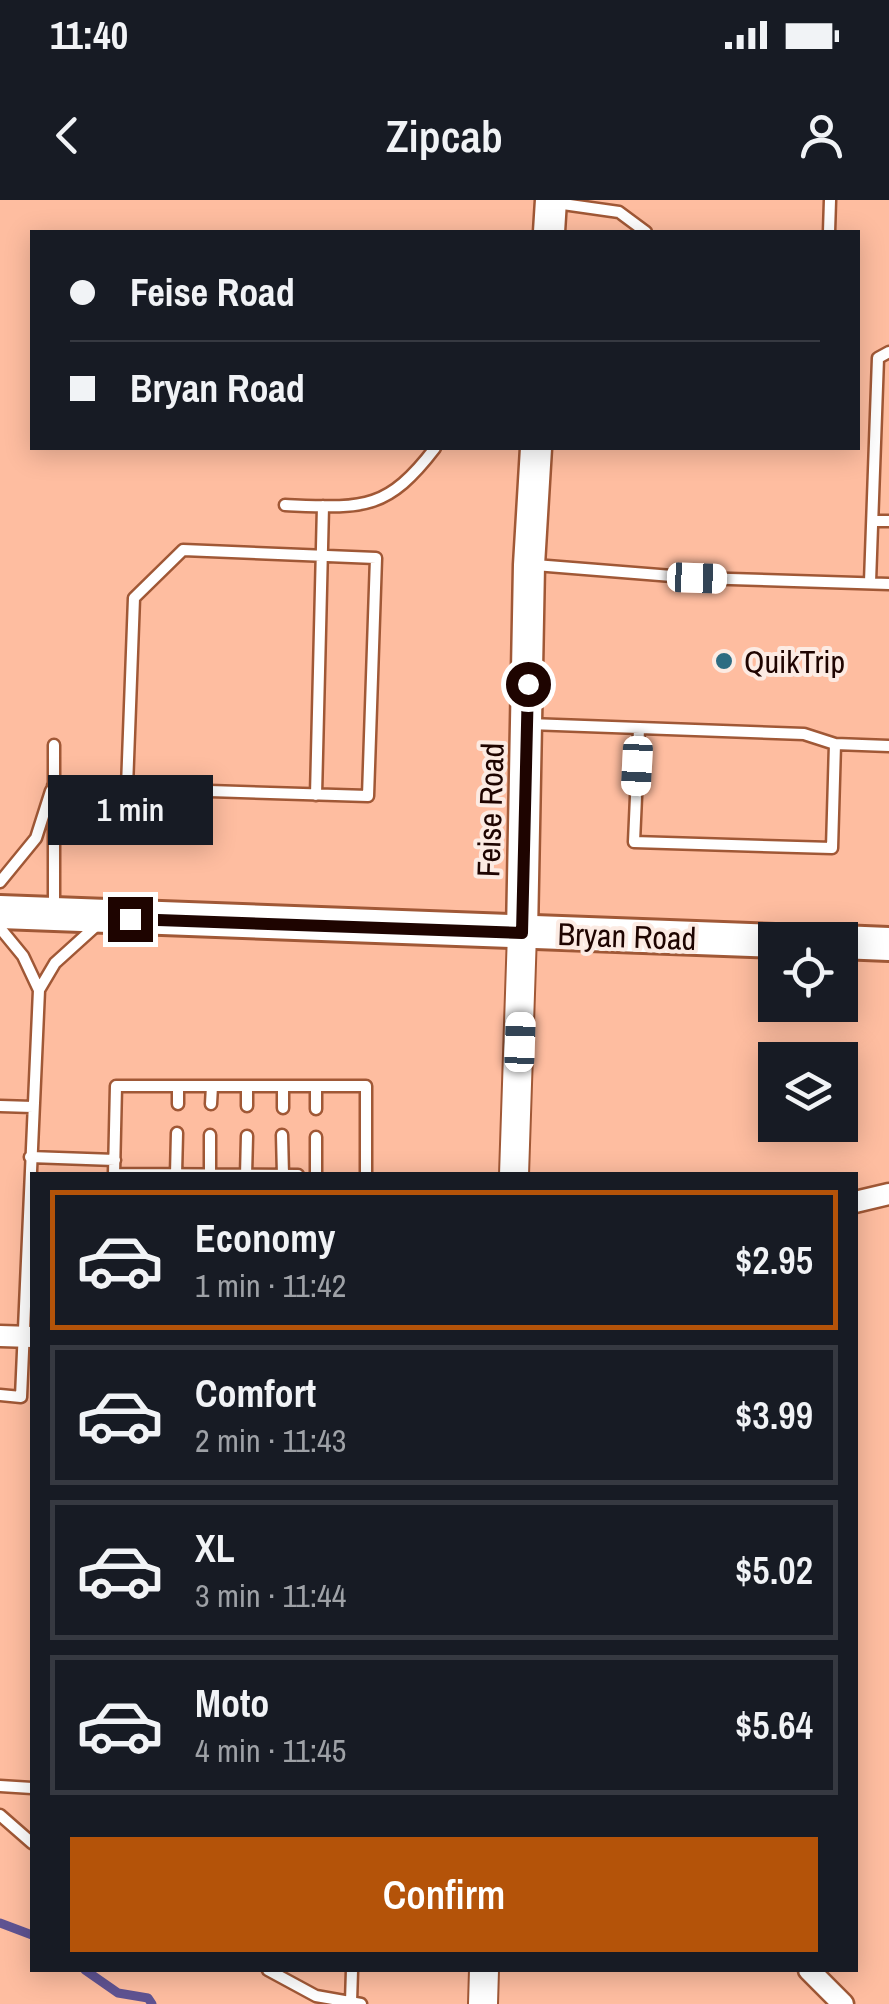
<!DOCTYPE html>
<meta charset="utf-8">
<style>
body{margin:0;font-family:"Archivo Narrow",sans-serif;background:#20242c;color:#f1f3f6;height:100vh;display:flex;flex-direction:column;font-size:38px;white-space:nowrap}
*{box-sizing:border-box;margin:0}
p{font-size:32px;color:#9ea1a6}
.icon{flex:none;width:55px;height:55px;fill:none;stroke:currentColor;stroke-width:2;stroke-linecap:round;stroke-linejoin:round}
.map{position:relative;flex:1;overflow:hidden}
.details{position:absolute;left:30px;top:972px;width:828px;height:800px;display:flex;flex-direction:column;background:#171b24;border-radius:0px;box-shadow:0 5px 25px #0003}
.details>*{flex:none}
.guide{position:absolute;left:30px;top:30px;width:830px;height:220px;border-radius:0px;box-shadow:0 5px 25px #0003;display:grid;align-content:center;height:220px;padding:0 40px;background:#171b24}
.buttons{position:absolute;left:758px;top:722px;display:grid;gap:20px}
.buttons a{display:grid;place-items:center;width:100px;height:100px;border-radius:0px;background:#171b24;box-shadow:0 5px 25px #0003;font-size:50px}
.end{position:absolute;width:45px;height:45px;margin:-22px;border:12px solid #1e0400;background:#fff;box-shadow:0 0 0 5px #fff}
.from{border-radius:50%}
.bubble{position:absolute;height:70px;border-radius:0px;background:#171b24;box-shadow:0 5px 25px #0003;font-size:32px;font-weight:600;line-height:70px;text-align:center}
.car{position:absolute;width:30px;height:60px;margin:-30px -15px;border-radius:12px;box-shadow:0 0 8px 2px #0007;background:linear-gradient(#fff 24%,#345 0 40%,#fff 0 76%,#345 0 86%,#fff 0)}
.guide b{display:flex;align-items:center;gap:35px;height:95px;font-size:38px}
.guide b+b{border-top:2px solid #363941}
.guide i{width:25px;height:25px;background:#f1f3f6}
ul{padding:18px 0 0;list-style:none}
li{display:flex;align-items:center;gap:30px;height:140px;margin:0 20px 15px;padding:0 20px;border:5px solid #363941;border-radius:0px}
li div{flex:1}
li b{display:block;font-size:38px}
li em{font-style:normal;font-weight:600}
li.selected{border-color:#b45309}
li>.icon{width:90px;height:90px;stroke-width:1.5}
.action{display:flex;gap:20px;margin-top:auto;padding:20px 40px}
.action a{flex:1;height:115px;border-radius:0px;background:#b45309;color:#fff;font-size:40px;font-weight:600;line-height:115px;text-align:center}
.status{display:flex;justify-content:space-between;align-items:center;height:70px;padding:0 50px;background:#171b24;direction:ltr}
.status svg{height:28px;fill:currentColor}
header{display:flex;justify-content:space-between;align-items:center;height:130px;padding:0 40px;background:#171b24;font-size:45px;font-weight:600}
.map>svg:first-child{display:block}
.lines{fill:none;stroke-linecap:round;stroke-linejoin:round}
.stream{stroke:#5f5392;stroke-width:9}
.service-casing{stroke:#a05836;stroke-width:15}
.minor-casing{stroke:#a05836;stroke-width:25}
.tertiary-casing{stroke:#a05836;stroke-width:32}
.secondary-casing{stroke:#a05836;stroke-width:35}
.primary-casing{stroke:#a05836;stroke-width:38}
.service{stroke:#fff;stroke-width:10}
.minor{stroke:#fff;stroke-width:20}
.tertiary{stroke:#fff;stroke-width:28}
.secondary{stroke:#fff;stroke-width:30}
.primary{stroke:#fff;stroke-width:32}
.route{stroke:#1e0400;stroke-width:12}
.poi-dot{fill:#2e6c82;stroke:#fcebe3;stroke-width:4}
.labels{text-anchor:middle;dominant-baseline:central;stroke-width:8;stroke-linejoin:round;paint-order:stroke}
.poi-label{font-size:32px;fill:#1e0400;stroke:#fcebe3;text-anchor:start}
.street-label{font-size:32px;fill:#1e0400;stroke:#fcebe3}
</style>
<div class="status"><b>11:40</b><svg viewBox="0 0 49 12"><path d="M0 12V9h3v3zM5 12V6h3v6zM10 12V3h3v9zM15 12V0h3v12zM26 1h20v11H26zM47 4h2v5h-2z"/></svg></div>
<header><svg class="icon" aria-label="back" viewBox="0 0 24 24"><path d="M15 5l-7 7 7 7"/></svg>Zipcab<svg class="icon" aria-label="person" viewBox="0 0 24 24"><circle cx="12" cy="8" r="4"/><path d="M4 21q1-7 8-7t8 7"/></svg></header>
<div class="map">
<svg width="889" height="1804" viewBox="0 0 889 1804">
<rect width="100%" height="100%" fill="#febda0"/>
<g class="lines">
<path class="stream" d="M0 1723 32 1735
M85 1770 118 1793 148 1798 152 1804"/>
<g class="service-casing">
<path id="service" d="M556 3 619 12 646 32
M829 32 830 0
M285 305C362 308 386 312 435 248
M873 321H889
M535 365 697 378 889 384
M870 382 878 158 889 152
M529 524 804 534 835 544 889 546
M639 529 634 642 832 648 835 544
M54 545V709
M53 586 368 596 376 358 183 350 134 398 127 587
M316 595 323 306
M0 682 36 638 51 591
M0 728 23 756 39 790
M316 886V909
M178 904V886
M211 904 212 886
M0 906 33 907
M247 906V886
M283 908V886
M282 935 283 975
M30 957 115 960
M176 974 177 933
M210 975V935
M246 975 247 936
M298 975 114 974 116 886H366V975
M316 975V937
M0 1195 21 1197 39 790 55 763 97 725
M0 1586 32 1588
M0 1615 32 1643
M268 1770 316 1796 361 1804
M351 1802 352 1770"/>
</g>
<g class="minor-casing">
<path id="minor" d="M855 1002 889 994
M0 1136 32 1137
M809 1770 843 1804"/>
</g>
<g class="tertiary-casing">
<path id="tertiary" d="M514 975 522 733
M483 1804 484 1770"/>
</g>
<g class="secondary-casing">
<path id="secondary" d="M549 32 551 0
M522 733 529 365 536 248"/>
</g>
<g class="primary-casing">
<path id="primary" d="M0 712 775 741
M840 742 889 744"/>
</g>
<use href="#service" class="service"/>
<use href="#minor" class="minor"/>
<use href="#tertiary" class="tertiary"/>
<use href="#secondary" class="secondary"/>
<use href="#primary" class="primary"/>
</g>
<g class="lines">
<path class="route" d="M130 719 522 733 528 484"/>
</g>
<circle class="poi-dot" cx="724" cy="461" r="10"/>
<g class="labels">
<g class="poi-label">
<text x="744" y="461">QuikTrip</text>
</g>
<g class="street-label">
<text transform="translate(490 610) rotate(-88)">Feise Road</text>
<text transform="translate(627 736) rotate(2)">Bryan Road</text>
</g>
</g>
</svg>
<div class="buttons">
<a><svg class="icon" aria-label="locate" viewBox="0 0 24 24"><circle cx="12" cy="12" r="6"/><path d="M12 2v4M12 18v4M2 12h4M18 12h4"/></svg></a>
<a><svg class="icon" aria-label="layers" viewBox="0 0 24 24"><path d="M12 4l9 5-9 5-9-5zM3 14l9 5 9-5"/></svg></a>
</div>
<i class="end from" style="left:528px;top:484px"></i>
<i class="end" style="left:130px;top:719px"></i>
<div class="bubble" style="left:48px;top:575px;width:165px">1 min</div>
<i class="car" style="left:697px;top:378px;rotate:92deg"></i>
<i class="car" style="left:637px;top:566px;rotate:183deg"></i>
<i class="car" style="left:520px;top:842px;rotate:2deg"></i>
<div class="guide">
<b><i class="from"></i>Feise Road</b>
<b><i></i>Bryan Road</b>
</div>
<section class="details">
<ul>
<li class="selected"><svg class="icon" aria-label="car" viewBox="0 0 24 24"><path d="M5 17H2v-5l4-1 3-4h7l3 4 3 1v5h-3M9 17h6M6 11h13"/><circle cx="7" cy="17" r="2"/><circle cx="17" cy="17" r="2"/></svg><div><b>Economy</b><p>1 min · 11:42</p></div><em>$2.95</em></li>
<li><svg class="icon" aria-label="car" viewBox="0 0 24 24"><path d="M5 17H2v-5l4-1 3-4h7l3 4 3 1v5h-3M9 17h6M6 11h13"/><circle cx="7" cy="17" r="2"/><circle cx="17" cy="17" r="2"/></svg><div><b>Comfort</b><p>2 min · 11:43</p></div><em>$3.99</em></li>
<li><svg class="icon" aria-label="car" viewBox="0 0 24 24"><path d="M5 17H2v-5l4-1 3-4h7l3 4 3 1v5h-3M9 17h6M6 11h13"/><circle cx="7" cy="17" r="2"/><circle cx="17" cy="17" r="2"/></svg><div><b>XL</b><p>3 min · 11:44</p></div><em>$5.02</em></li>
<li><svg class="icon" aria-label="car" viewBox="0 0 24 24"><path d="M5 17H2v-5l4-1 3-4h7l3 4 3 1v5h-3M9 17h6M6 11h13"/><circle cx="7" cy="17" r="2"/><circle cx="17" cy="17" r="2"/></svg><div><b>Moto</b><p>4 min · 11:45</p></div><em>$5.64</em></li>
</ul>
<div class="action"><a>Confirm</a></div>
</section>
</div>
